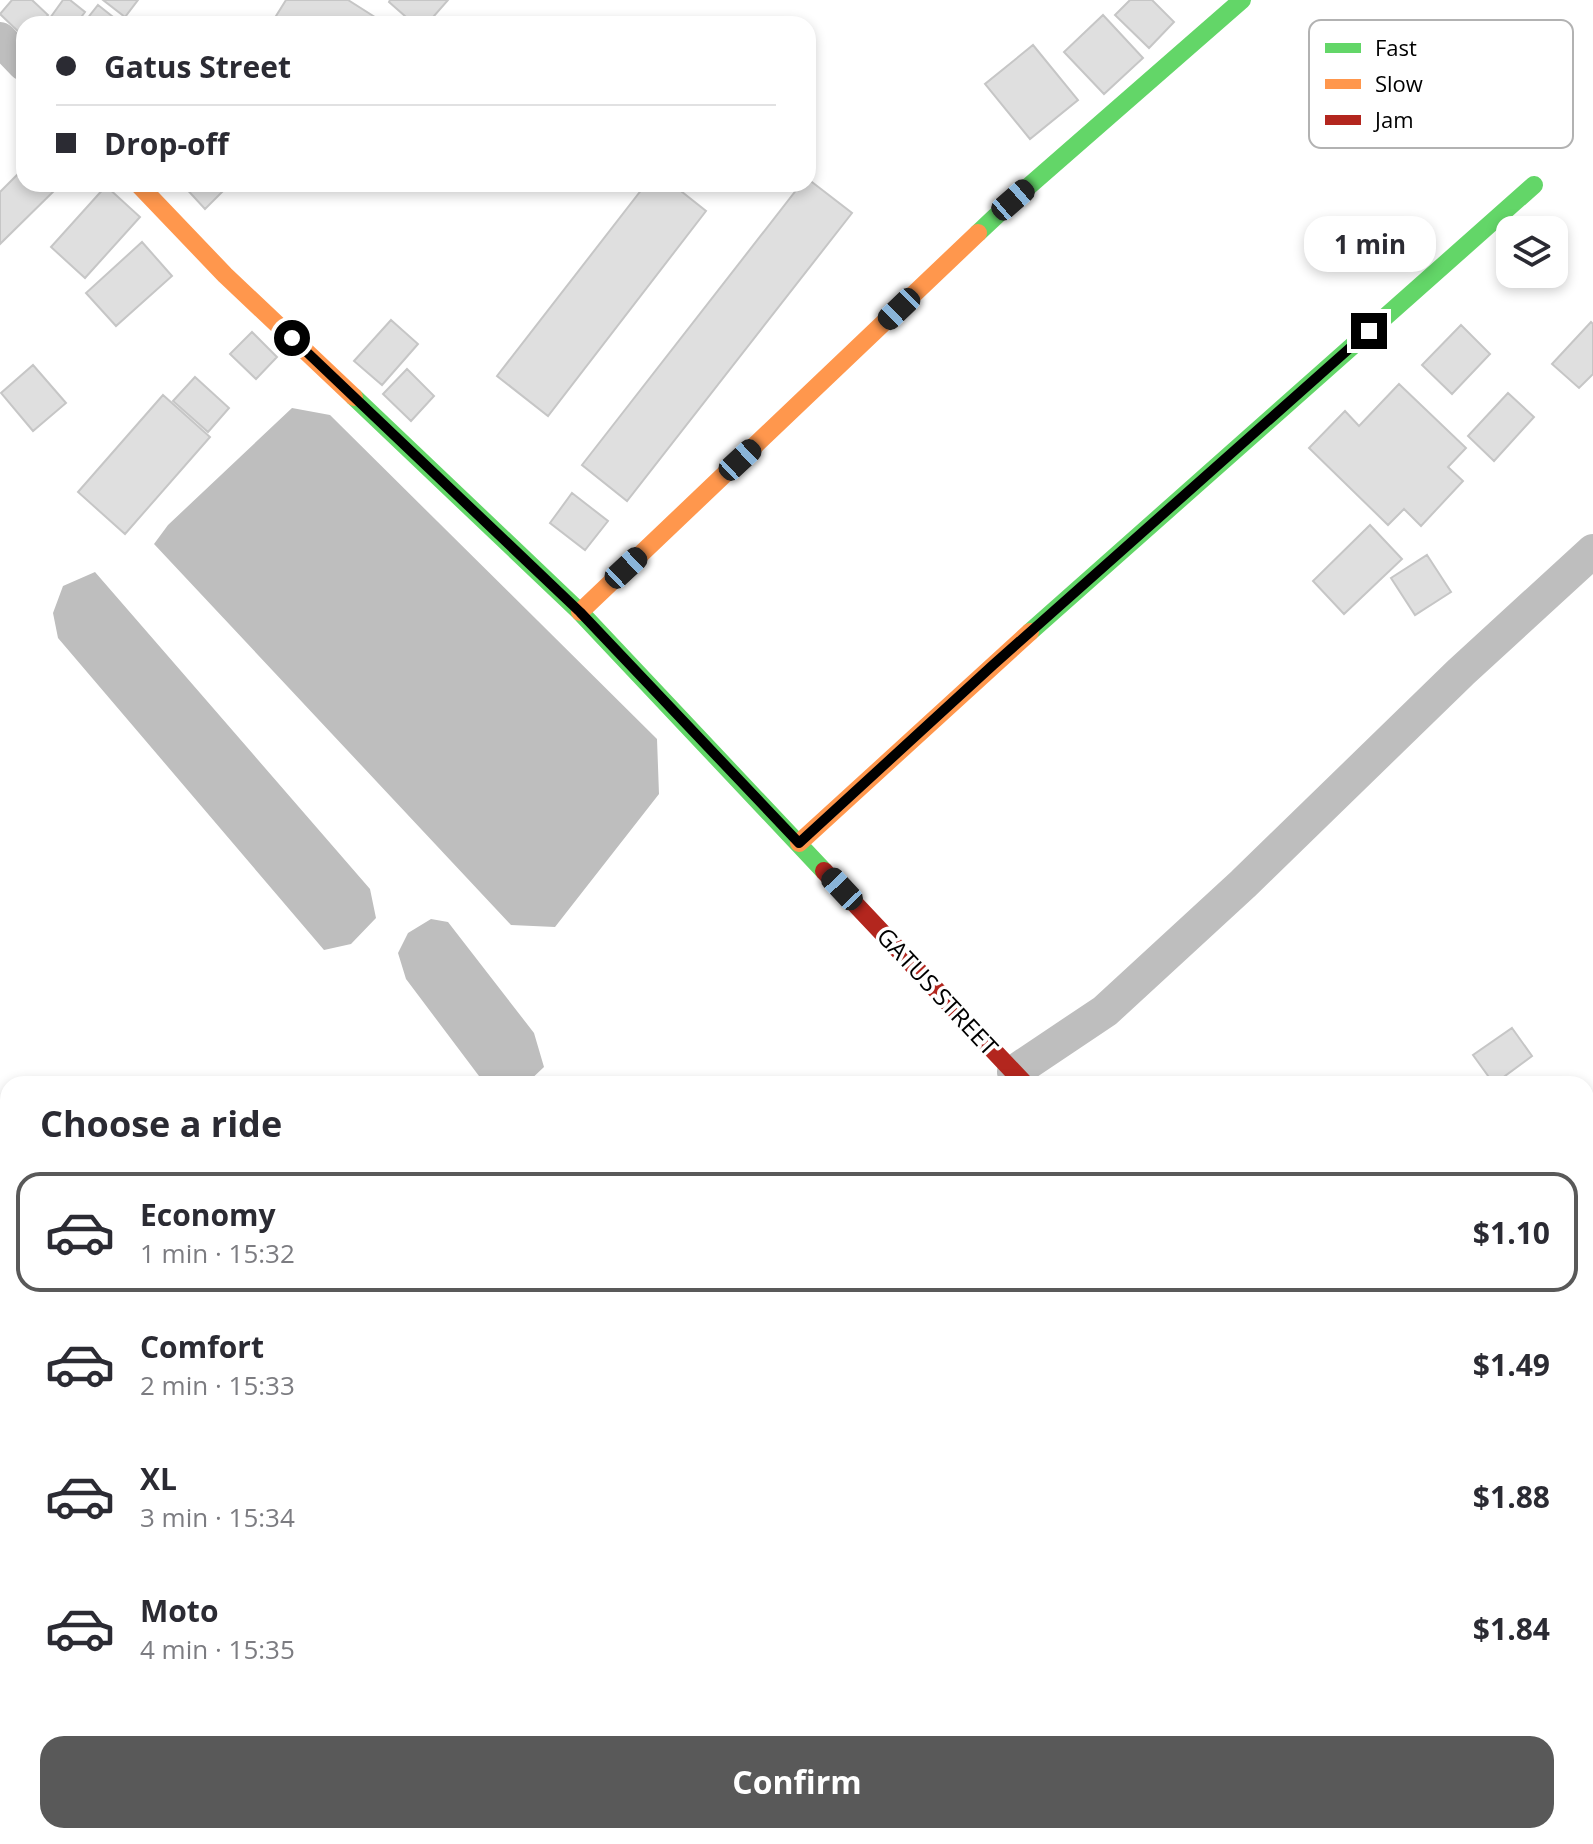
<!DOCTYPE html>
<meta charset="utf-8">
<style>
body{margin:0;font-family:"Open Sans",sans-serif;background:#f2f2f3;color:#2b2b33;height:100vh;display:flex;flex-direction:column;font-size:30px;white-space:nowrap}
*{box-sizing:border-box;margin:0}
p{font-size:26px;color:#7c7c81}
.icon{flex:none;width:44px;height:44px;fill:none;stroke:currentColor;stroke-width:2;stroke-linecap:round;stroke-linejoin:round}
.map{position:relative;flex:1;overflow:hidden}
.sheet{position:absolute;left:0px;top:1076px;width:1594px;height:768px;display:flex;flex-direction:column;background:#fff;border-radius:24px 24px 0 0;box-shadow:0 4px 12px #0003}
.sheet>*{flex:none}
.banner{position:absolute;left:16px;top:16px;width:800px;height:176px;border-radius:24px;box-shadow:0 4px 12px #0003;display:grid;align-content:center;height:176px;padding:0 40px;background:#fff}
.controls{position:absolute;left:1496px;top:216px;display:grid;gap:16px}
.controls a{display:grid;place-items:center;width:72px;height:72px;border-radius:16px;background:#fff;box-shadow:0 4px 12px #0003;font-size:40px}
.end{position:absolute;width:36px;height:36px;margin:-18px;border:10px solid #000;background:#fff;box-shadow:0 0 0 4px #fff}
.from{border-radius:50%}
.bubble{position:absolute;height:56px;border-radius:24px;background:#fff;box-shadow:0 4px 12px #0003;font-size:26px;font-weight:700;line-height:56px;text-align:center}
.car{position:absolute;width:24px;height:48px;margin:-24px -12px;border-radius:10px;box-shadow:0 0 6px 2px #0007;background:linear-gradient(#222 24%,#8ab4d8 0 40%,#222 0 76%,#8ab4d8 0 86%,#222 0)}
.banner b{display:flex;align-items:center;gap:28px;height:76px;font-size:30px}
.banner b+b{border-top:2px solid #e1e1e2}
.banner i{width:20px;height:20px;background:#2b2b33}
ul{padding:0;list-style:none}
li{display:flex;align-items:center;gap:24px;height:120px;margin:0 16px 12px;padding:0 24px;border:4px solid transparent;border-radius:24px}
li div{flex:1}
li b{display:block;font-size:30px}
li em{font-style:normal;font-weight:700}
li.selected{border-color:#595959}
li>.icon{width:72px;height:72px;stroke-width:1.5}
h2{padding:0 40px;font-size:36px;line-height:96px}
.cta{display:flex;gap:16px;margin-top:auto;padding:16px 40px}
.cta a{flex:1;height:92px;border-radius:24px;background:#595959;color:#fff;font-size:32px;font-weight:700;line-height:92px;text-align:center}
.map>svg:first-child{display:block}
.water{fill:#bebebe}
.building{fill:#dfdfdf;stroke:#c6c6c6;stroke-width:2}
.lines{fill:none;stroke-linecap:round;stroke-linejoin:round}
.street{stroke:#bebebe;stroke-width:34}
.fast{stroke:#63d668;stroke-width:18}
.slow{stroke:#ff974d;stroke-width:18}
.jam{stroke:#b3261e;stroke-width:18}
.route{stroke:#000;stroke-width:10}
.labels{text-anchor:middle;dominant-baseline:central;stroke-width:7;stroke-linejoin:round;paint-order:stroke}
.street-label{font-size:24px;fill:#000;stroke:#fff}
.key{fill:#fff;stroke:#b2b2b2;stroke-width:2}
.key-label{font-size:22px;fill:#000}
</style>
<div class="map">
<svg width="1593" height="1844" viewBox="0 0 1593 1844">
<rect width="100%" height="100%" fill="#fff"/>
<path class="water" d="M292 408 330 415 657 739 659 794 555 927 511 925 154 544 168 525Z
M95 572 370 889 376 918 351 944 324 950 58 638 53 613 63 586Z
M431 919 448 922 534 1033 544 1067 526 1084H485L406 979 398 953 408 933Z"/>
<path class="building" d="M12 0H32L48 15 40 24H24V37L0 14Z
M63 0H70L85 12 76 24H57L50 18Z
M103 0H138L125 17Z
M286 0H348L378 19 375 24H271Z
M390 0H448L427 24H414L389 2Z
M1130 0H1152L1174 22 1149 48 1115 15Z
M98 5 122 24H83Z
M1103 15 1143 58 1104 94 1064 52Z
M1033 45 1078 100 1030 139 985 84Z
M24 168V184H61L0 244V192Z
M808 179 852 213 627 501 582 465 801 184H808Z
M182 184H230L205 209Z
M646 184H672L706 211 548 416 497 376Z
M106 186 140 217 85 278 51 247Z
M142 242 172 276 116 326 86 293Z
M391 320 418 344 382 385 354 361Z
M1591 322 1593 324V374L1579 388 1552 364Z
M1461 325 1490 354 1452 394 1422 365Z
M252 332 277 357 256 379 230 354Z
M33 365 66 403 33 431 1 393Z
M407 369 434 396 411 421 383 394Z
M195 377 229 408 208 432 173 401Z
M1399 384 1466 448 1448 467 1463 481 1421 526 1404 509 1388 525 1309 448 1345 411 1359 426Z
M1508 393 1534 417 1494 461 1468 436Z
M163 395 210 437 125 534 78 492Z
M572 493 608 521 585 550 550 523Z
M1370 525 1402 559 1344 614 1313 581Z
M1427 555 1451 592 1415 615 1391 578Z
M1512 1028 1532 1056 1494 1084 1473 1055Z"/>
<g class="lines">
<path class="street" d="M0 39 24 64
M1014 1072 1105 1011 1243 884 1461 672 1593 551
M1586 1679 1593 1687
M1278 1844 1288 1836"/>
<path class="fast" d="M978 233 1013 200 1242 0
M354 397 580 612 824 871
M1030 632 1534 185"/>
<path class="slow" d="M138 184 225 275 354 397
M580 612 978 233
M799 843 1030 632"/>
<path class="jam" d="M824 871 1025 1084"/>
</g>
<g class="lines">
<path class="route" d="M292 338 580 612 799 843 993 665 1369 331"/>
</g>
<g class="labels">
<g class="street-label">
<text transform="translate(938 991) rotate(47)">GATUS STREET</text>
</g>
</g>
<rect x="1309" y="20" width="264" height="128" rx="12" class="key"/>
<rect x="1325" y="43" width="36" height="10" fill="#63d668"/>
<rect x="1325" y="79" width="36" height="10" fill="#ff974d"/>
<rect x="1325" y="115" width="36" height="10" fill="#b3261e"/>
<g class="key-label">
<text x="1375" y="56">Fast</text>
<text x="1375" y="92">Slow</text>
<text x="1375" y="128">Jam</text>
</g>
</svg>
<div class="controls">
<a><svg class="icon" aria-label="layers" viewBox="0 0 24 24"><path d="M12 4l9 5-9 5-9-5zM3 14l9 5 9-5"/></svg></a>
</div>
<i class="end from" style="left:292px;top:338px"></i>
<i class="end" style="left:1369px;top:331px"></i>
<div class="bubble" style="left:1304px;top:216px;width:132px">1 min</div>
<i class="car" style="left:1013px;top:200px;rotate:49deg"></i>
<i class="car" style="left:899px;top:309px;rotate:226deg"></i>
<i class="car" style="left:740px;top:460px;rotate:47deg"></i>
<i class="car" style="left:626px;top:568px;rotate:47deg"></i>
<i class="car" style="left:842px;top:889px;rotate:317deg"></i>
<div class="banner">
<b><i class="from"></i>Gatus Street</b>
<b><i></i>Drop-off</b>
</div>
<section class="sheet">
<h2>Choose a ride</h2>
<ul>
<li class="selected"><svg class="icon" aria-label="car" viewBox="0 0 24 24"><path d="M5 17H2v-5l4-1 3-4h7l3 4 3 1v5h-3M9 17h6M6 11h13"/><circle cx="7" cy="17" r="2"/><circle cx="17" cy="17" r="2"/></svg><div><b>Economy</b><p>1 min · 15:32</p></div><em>$1.10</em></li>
<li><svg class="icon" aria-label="car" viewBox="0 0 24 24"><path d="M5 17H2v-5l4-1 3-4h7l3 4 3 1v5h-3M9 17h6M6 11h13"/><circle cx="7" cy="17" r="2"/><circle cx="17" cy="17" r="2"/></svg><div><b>Comfort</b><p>2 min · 15:33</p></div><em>$1.49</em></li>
<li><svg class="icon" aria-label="car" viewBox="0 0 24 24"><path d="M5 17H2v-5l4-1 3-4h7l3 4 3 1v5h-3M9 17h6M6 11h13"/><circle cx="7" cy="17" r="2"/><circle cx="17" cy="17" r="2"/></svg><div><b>XL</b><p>3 min · 15:34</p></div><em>$1.88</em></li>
<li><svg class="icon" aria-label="car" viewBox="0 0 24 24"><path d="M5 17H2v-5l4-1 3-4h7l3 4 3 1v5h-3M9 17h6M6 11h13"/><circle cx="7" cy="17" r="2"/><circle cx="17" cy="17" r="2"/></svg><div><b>Moto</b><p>4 min · 15:35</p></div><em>$1.84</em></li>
</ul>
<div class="cta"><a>Confirm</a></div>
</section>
</div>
